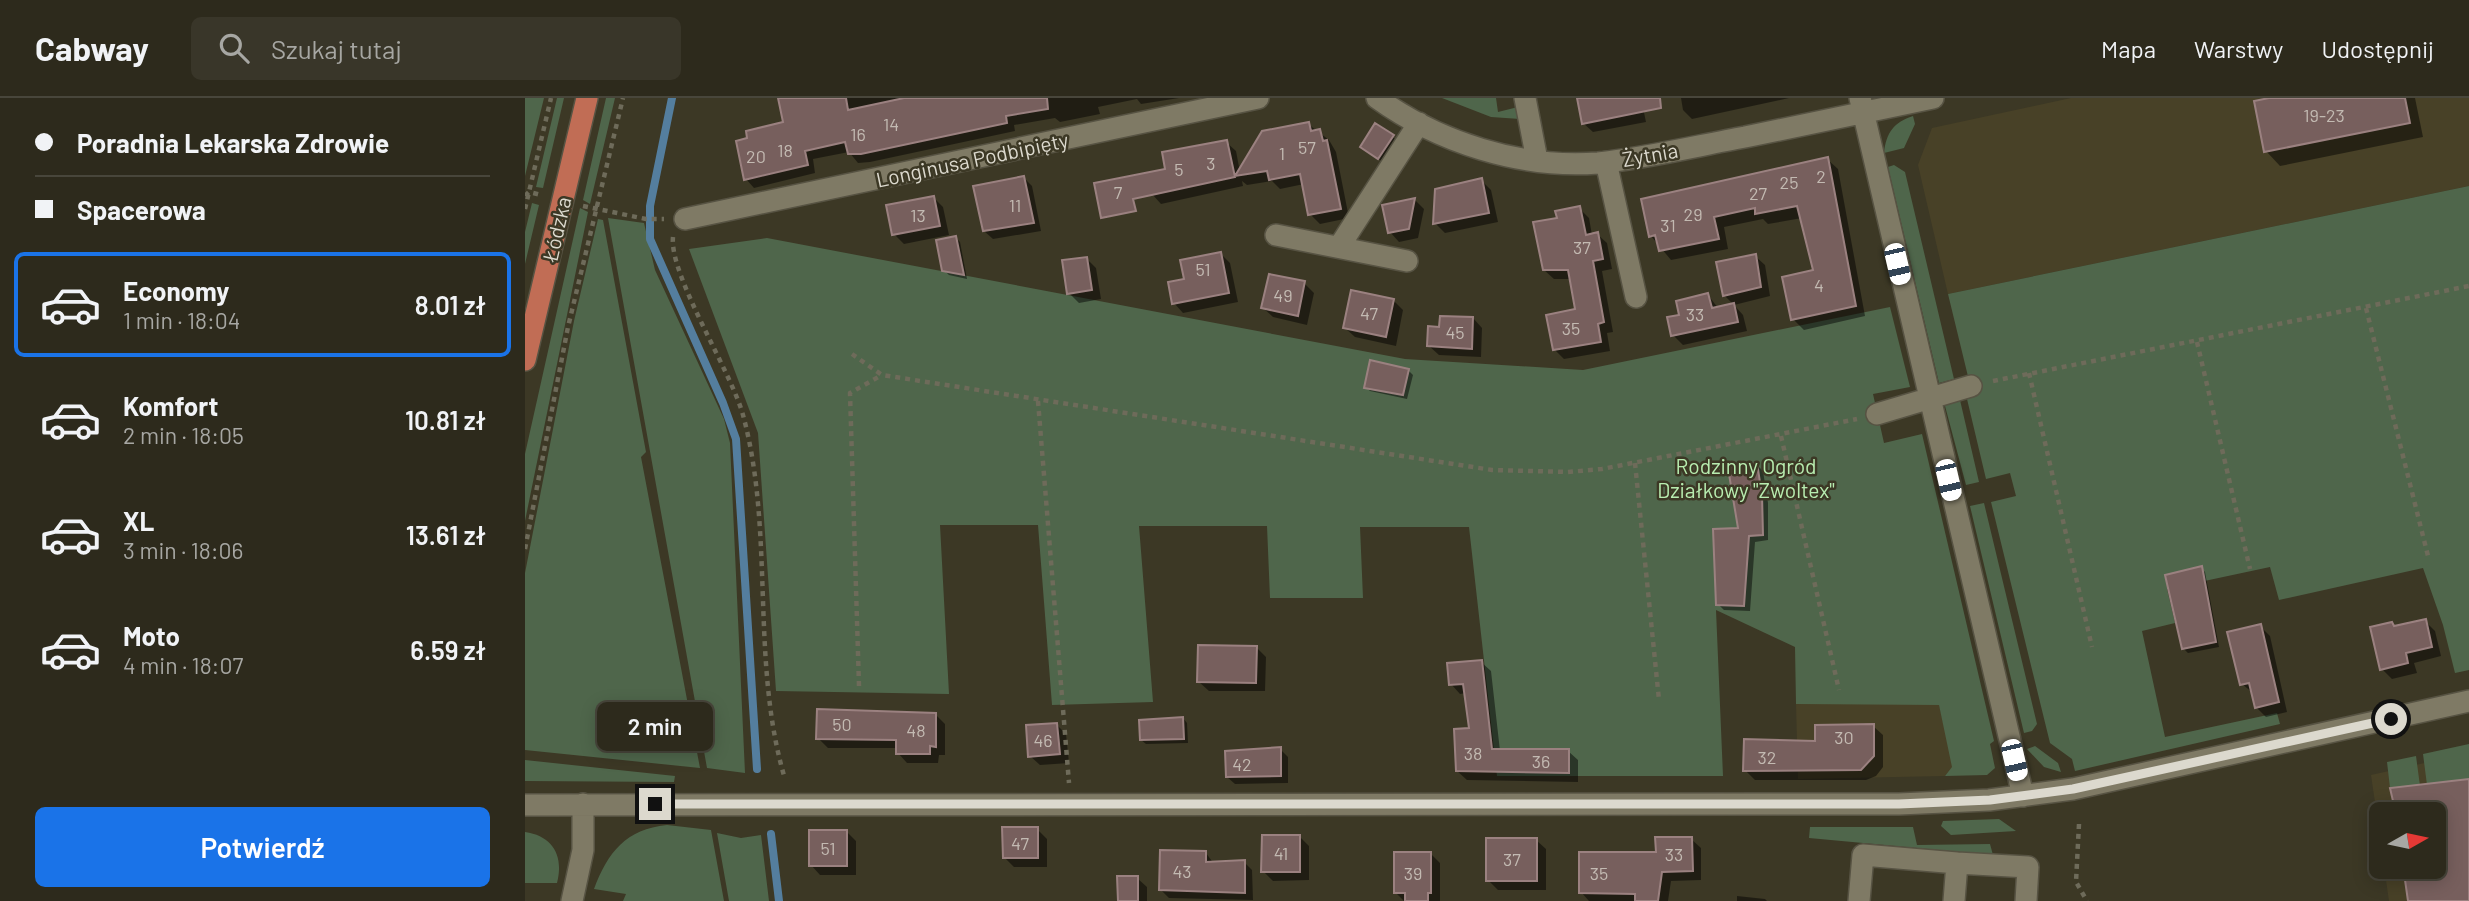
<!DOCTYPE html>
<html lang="pl">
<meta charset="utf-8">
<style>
body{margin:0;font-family:Barlow,sans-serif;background:#393629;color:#f1f3f6;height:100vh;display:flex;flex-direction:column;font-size:26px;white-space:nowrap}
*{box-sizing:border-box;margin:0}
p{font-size:23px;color:#a7a7a3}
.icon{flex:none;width:38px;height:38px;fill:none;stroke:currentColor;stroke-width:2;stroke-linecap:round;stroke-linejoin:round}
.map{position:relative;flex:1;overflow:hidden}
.drawer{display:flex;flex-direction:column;background:#2d2a1c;width:525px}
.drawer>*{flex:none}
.top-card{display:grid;align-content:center;height:154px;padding:0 35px;background:#2d2a1c}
.needle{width:46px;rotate:81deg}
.controls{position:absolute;left:1844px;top:704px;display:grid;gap:14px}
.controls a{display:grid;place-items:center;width:77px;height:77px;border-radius:10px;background:#2d2a1c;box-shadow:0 4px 18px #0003,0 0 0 2px #48463b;font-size:35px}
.end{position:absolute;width:32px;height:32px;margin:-16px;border:9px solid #dcd9ce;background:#111;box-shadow:0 0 0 4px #111}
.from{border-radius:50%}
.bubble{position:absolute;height:49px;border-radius:10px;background:#2d2a1c;box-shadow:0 4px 18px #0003,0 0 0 2px #48463b;font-size:23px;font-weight:600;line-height:49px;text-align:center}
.car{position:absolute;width:21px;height:42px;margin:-21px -10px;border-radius:9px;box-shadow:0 0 5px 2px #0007;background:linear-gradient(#fff 24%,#345 0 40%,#fff 0 76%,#345 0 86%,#fff 0)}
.top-card b{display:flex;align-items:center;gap:24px;height:66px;font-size:26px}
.top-card b+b{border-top:2px solid #48463b}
.top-card i{width:18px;height:18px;background:#f1f3f6}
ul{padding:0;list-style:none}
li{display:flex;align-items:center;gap:21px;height:105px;margin:0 14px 10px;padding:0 21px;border:4px solid transparent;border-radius:10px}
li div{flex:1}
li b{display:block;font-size:26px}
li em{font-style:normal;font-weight:600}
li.selected{border-color:#1a73e8}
li>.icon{width:63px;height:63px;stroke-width:1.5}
.action{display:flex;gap:14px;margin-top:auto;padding:14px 35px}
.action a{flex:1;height:80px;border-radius:10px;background:#1a73e8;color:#fff;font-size:28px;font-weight:600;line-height:80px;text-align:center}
header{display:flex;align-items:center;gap:42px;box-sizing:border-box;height:98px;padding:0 35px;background:#2d2a1c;border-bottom:2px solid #48463b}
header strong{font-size:33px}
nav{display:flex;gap:38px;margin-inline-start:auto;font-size:24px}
.search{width:490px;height:63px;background:#393629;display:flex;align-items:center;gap:18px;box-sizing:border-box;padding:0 24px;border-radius:10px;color:#a7a7a3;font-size:26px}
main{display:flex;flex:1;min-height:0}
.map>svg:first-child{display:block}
.built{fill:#484127}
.green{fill:#4f664b}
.shadow{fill:#0007}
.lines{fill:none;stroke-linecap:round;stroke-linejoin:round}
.stream{stroke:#547e9e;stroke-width:8}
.building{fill:#775f5d;stroke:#9b8180;stroke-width:2}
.minor-casing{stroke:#575343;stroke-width:24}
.major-casing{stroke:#575343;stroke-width:24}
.path{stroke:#6e6b5a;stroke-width:4.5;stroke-dasharray:5 5;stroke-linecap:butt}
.minor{stroke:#7f7a65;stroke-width:21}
.major{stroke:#c16d55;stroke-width:21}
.route{stroke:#dcd9ce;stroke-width:9}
.labels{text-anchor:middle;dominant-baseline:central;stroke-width:5;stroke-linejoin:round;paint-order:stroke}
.number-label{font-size:18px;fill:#c3bab2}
.street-label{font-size:21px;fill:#dcd9ce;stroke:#3c3825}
.park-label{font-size:21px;fill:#b8edb0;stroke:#3c3825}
</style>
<header>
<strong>Cabway</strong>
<div class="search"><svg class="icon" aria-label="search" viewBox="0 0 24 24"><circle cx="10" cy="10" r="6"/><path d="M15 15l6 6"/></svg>Szukaj tutaj</div>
<nav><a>Mapa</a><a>Warstwy</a><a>Udostępnij</a></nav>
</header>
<main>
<section class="drawer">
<div class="top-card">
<b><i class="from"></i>Poradnia Lekarska Zdrowie</b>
<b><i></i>Spacerowa</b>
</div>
<ul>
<li class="selected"><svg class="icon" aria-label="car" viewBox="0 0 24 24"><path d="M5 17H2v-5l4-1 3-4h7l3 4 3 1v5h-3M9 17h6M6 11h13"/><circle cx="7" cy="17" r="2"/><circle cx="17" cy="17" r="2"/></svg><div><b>Economy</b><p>1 min · 18:04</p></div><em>8.01 zł</em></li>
<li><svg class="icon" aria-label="car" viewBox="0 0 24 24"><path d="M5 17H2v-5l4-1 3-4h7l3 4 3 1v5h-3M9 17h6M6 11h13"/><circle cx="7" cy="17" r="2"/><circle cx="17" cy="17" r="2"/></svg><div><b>Komfort</b><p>2 min · 18:05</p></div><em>10.81 zł</em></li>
<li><svg class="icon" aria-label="car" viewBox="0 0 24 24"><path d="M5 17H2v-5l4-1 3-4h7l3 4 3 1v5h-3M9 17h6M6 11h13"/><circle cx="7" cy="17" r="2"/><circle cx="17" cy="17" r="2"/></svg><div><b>XL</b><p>3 min · 18:06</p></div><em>13.61 zł</em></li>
<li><svg class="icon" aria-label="car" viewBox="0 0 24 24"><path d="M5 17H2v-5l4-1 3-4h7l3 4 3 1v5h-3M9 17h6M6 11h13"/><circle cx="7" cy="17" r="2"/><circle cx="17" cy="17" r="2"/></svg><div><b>Moto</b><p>4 min · 18:07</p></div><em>6.59 zł</em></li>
</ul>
<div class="action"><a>Potwierdź</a></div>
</section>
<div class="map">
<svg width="1944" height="803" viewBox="0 0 1944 803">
<rect width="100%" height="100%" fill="#3c3825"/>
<path class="built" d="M1546 0H1944V88L1423 196 1393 67 1407 30Z
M1271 606H1414L1428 669 1420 678 1273 681Z
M1944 655V803H1864L1859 768H1909V716H1857V752L1846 677Z"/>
<path class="green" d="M0 0H19L0 78Z
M32 0H39L18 90 11 89Z
M81 0H90L65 106 58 102Z
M917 0H971L973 14 993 9 995 21 966 19Z
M1388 18 1390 26 1379 50 1359 55C1361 35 1369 24 1388 18Z
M1369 67 1380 74 1429 281 1414 285 1363 69Z
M1944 88V572L1930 575 1918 527 1898 470 1754 502 1745 469 1642 491 1650 525 1617 533 1640 639 1752 615 1755 626 1550 673 1547 661 1525 645 1466 404 1491 398 1485 375 1461 381 1442 301 1448 299 1423 196Z
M7 105 14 107 0 166V134Z
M55 110 63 114 0 423V356Z
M83 120 119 125 130 172 199 321 205 345 220 675 182 670Z
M73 121 78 122 121 354 116 359 175 670 0 652V475L49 223Z
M242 140 880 261 1058 272 1365 209 1385 289 1348 296 1359 345 1397 336 1469 643 1465 646 1470 670 1462 677 1420 678 1427 669 1414 607 1271 606 1270 549 1191 512 1198 678H972L944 429H835L838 500H745L742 428H614L628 604 527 607 513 427H415L424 596 251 593 233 335 164 151Z
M1435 302 1454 384 1441 387 1420 308 1422 305Z
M1459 405 1512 626 1507 633 1499 635 1445 408Z
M1944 646V681L1902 687 1898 656Z
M1510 648 1533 665 1536 674 1519 669 1502 651Z
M1891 658 1895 688 1865 690 1862 664Z
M0 662 150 678 149 684 0 683Z
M1474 721 1491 733 1426 737 1416 728 1418 723Z
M142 727 186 732 199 803H98L101 796 69 791C83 754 101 731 142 727Z
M1285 729H1388L1392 747 1465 746 1468 757 1284 740Z
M0 734C28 738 39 758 32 785H0Z
M192 735 216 740 236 737 244 803H204Z"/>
<path class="shadow" d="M255 0H654L616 6 612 1 573 9 575 16 535 24 530 20 489 27 490 33 345 64 333 65 324 54 288 61 290 75 229 90 221 81 260 26Z
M1053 0H1116L1121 24 1068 34 1058 25Z
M1156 0H1264L1167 21 1158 12Z
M1753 0H1890L1898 39 1755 68 1741 53Z
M783 26 804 42 811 54 824 120 795 126 785 116 779 86 755 91 747 83 722 87 717 83 718 88 636 106 627 96 642 73 701 44 711 53 715 74Z
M868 39 872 43 858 64 841 53Z
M1302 61 1313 71 1340 218 1279 232 1268 221 1290 173 1277 120 1243 126 1238 121 1199 129 1203 151 1146 162 1126 138Z
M499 80 507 88 516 133 468 141 459 133Z
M956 82 966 92 973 124 920 135 910 125Z
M409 100 418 109 424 137 379 146 369 136Z
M890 102 899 111 893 140 874 144 865 134Z
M1054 110 1064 120 1067 137 1072 136 1082 145 1087 171 1077 173 1088 234 1082 235 1085 253 1039 261 1030 252 1052 212 1046 181H1029L1019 172 1034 121Z
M431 140 435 144 442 181 424 177 419 172Z
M695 155 705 165 713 204 658 215 649 205 661 182Z
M1230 158 1240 167 1245 198 1209 207 1218 217 1222 233 1158 247 1148 237 1156 218 1183 197 1193 210 1209 207 1199 197Z
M562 161 571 170 576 201 554 205 544 195Z
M779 185 789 195 782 227 748 219 738 210Z
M868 202 878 212 871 248 830 239 820 230Z
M948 220 957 230 956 259 914 257 904 248Z
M883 272 888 277 882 301 845 293 841 289Z
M1232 367 1238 373 1243 405V442L1230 444 1225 513 1199 512 1193 506Z
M1676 470 1680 474 1694 549 1663 555 1658 550Z
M1900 523 1910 533 1916 558 1889 565 1892 575 1867 581 1857 571 1871 530Z
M1735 528 1745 538 1762 614 1741 619 1731 609 1728 595 1717 586Z
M731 549 741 559 740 593H684L674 584Z
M956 564 966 573 975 653H1043L1053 662V684L942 682 932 673 946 632 941 595 935 596 926 586Z
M410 616 420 626V657H414L413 665H382L373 655V650H303L293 640Z
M658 620 662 625 663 645 621 646 616 642Z
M532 627 541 636 544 665 515 667 505 658Z
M1348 628 1358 637V669L1351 678 1341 682H1230L1220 672Z
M755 651 763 659V685L710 686 702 679Z
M512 731 522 741V769H489L480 760Z
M321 733 331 743V777H295L286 767Z
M774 738 784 748V782L748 783 738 773Z
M1166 741 1176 750V782L1146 783 1143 803H1064L1056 794Z
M1011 742 1021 751V792H973L963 782Z
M681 755 689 766 719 764 727 772 728 802 644 800 635 791Z
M906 756 915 765V803H879L871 795Z
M594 780H612L622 789V803H594Z
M1212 798 1240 801 1242 803H1212Z"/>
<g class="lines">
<path class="stream" d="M147 0 125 108V141L198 305 211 341 232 671
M246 736 254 803"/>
</g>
<path class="building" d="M253 0H321L323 12 379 0H522L523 11 481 18 482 25 336 56H323L320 44 280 53 283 67 219 82 211 43 222 40 221 33 258 24Z
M1052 0H1135L1136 10 1057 26Z
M1744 0H1880L1885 25 1739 54 1729 3Z
M784 24 786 33 795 31 798 43 802 42 816 111 783 117 775 76 744 82 742 73 710 78 737 33Z
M850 25 869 37 853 61 835 49Z
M702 42 710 79 608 101 611 113 576 120 569 85 640 71 637 54Z
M1303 59 1331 208 1266 222 1257 179 1288 172 1272 108 1230 116V110L1189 119 1194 141 1134 153 1130 137 1124 139 1116 101Z
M499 78 509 125 458 133 448 88Z
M957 80 964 115 908 126 910 91Z
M409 98 415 128 367 137 361 107Z
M890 100 884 131 863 135 857 107Z
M1055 108 1061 137 1073 134 1078 161 1068 163 1079 224 1073 226 1076 244 1028 252 1021 217 1050 211 1043 172H1018L1008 124 1032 120 1030 113Z
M431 138 439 177 417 173 411 142Z
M696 154 704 195 647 206 643 184 659 181 655 162Z
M1231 156 1236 189 1198 198 1191 164Z
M562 159 567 192 542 196 537 162Z
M744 176 780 183 773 218 736 210Z
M826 192 869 201 861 239 818 230Z
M1183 195 1187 210 1209 205 1213 224 1146 238 1142 219 1154 217 1151 203Z
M915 218 948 219 947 251 902 248 903 228 914 229Z
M845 262 884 271 878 297 839 290Z
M1232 365 1237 397 1238 437 1224 438 1219 508 1191 507 1188 431 1213 430 1203 370Z
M1677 468 1691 544 1657 551 1640 477Z
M1901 521 1907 549 1881 555 1883 565 1855 572 1845 529 1867 524 1869 528Z
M1736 526 1754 604 1730 610 1724 585 1715 587 1702 534Z
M673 547 732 548 731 585 672 584Z
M957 562 967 651H1044V675L931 673 929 631 944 630 938 586 924 587 922 565Z
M292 611 411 615V649L405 648V656H371V642L291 641Z
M658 619 659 641 615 642 614 622Z
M532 625 535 656 503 659 501 627Z
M1349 626V658L1336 672 1218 673 1219 641 1290 643V627Z
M756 649V678L701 679 700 653Z
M1944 681V803H1883L1878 768H1909V716H1871L1865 690Z
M477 729H513V760H478Z
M284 732H322V768H284Z
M737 737H775V774H736Z
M1130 739H1167L1168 773 1137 774 1133 803H1110V796L1054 795V754H1131Z
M961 740H1012V783H961Z
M635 752 681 753V764L720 762V795L634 792Z
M869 754H906V795H903V803H880V795H869Z
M592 778H613V803H593Z"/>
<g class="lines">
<g class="minor-casing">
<path id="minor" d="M852 0C913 44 996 71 1073 65 1122 60 1171 48 1220 39 1282 26 1345 13 1408 0
M1000 0 1012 62
M1335 0 1498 698
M1081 64 1111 199
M160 121 733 0
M751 137 882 163
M814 149 894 25
M1352 316 1446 288
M0 707 1374 706 1464 702 1548 691 1944 603
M47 803 58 752V706
M1334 803 1338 757 1432 765
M1429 803 1432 765 1503 769 1501 803"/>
</g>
<g class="major-casing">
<path id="major" d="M0 262 62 0"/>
</g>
<path class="path" d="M0 98 4 94 16 97
M58 108 121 121H139
M0 111 26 0
M148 139C144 177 206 273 218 317 250 435 225 564 260 681
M1841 210 1904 462
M1672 244 1725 471
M327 256 357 277 967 372 1043 374 1077 371 1332 321
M1504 275 1567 549
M1468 283 1944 188
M513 303 544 685
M1256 338 1314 592
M1110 365 1134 602
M0 451 43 229 98 0
M334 588 325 295 357 277
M1554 726 1551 784 1562 803"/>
<use href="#minor" class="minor"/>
<use href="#major" class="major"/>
</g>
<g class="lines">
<path class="route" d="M130 706H1374L1465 702 1548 691 1866 621"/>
</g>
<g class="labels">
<g class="number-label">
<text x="1799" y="17">19-23</text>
<text x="366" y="26">14</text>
<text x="333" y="36">16</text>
<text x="782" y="49">57</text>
<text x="260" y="52">18</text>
<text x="757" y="55">1</text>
<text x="231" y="58">20</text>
<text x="686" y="65">3</text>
<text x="654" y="71">5</text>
<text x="1296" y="78">2</text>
<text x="1264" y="84">25</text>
<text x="593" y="94">7</text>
<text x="1233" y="95">27</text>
<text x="490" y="107">11</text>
<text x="1168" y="116">29</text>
<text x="393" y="117">13</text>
<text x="1143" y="127">31</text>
<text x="1057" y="149">37</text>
<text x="678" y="171">51</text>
<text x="1294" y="187">4</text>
<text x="758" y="197">49</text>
<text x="844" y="215">47</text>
<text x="1170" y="216">33</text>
<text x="1046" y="230">35</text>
<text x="930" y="234">45</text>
<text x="317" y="626">50</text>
<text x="391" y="632">48</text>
<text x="1319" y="639">30</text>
<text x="518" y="642">46</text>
<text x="948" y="655">38</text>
<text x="1242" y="659">32</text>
<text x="1016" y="663">36</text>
<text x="717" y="666">42</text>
<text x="495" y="745">47</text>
<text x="303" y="750">51</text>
<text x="756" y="755">41</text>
<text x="1149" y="756">33</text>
<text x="987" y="761">37</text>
<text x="657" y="773">43</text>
<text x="888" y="775">39</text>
<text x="1074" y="775">35</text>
</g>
<g class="street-label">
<text transform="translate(1125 56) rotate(-10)">Żytnia</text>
<text transform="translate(447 61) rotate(-12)">Longinusa Podbipięty</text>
<text transform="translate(31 131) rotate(-77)">Łódzka</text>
</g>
<g class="park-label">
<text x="1221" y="367">Rodzinny Ogród<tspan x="1221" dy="24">Działkowy "Zwoltex"</tspan></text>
</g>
</g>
</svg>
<div class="controls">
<a><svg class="needle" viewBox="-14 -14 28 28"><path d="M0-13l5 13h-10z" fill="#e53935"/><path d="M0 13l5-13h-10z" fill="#a7a7a3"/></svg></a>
</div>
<i class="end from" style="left:1866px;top:621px"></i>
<i class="end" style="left:130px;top:706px"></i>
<div class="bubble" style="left:72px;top:604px;width:116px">2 min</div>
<i class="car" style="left:1372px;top:166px;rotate:167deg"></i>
<i class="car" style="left:1423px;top:382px;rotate:167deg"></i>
<i class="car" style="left:1489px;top:662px;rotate:167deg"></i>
</div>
</main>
